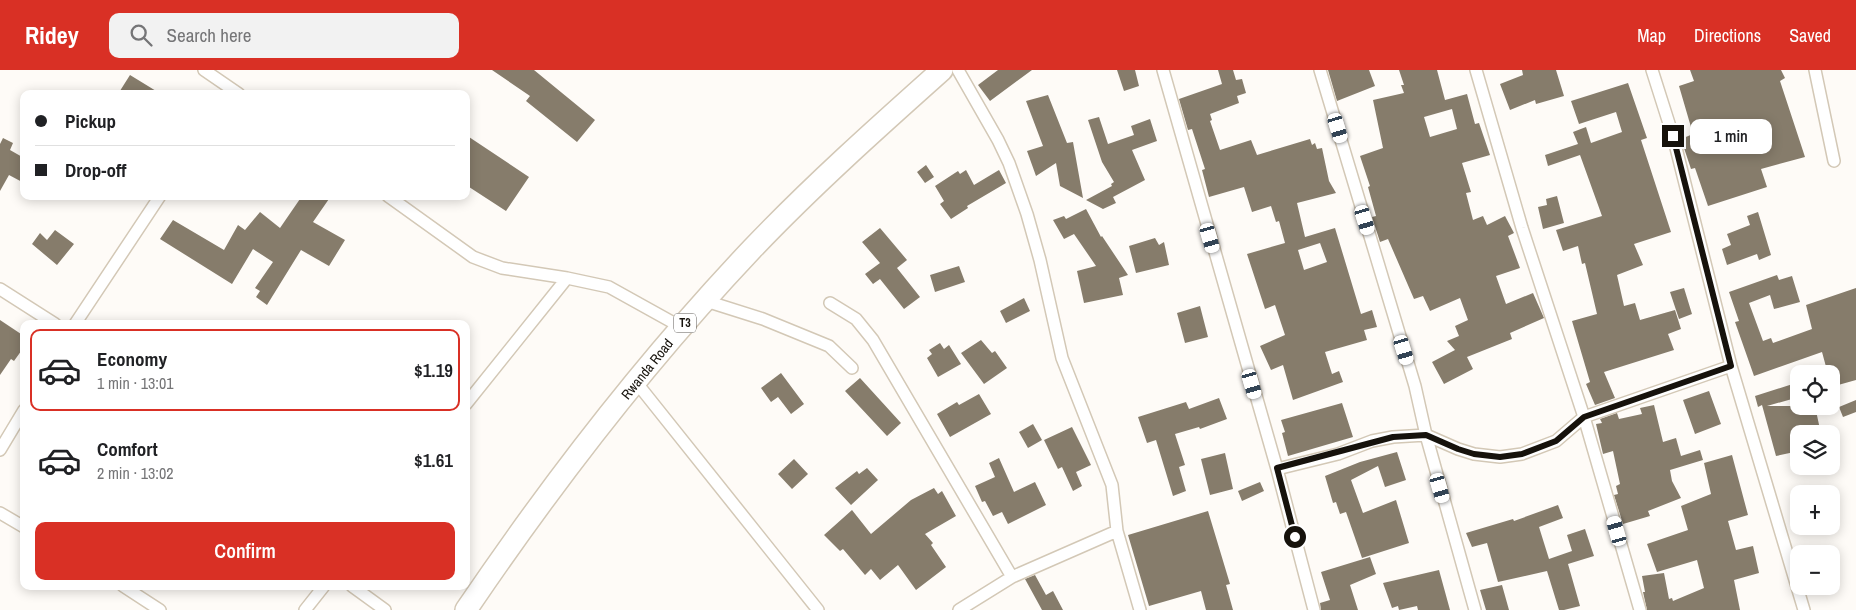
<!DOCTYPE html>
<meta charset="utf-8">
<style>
body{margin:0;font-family:"Archivo Narrow",sans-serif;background:#f2f2f2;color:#202124;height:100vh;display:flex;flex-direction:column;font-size:19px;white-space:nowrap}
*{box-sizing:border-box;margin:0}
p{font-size:16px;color:#757577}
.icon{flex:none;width:28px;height:28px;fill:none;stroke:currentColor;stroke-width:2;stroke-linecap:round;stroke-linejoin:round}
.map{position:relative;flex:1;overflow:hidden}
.sheet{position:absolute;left:20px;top:250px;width:450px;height:270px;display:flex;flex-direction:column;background:#fff;border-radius:10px;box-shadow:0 2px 12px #0003}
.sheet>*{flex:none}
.top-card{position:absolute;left:20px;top:20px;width:450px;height:110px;border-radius:10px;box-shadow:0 2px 12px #0003;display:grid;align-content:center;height:110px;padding:0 15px;background:#fff}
.tools{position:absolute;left:1790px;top:295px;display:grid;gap:10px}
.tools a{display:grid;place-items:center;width:50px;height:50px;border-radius:10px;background:#fff;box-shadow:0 2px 12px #0003;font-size:25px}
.end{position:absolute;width:22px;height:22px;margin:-11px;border:6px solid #16120c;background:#fff;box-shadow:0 0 0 2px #fff}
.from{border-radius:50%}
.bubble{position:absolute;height:35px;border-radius:10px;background:#fff;box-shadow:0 2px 12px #0003;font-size:16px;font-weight:600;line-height:35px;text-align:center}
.car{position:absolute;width:15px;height:30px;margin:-15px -8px;border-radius:6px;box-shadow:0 0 4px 1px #0007;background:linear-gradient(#fff 24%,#345 0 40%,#fff 0 76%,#345 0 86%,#fff 0)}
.top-card b{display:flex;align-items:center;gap:18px;height:48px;font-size:19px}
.top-card b+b{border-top:1px solid #e0e0e0}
.top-card i{width:12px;height:12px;background:#202124}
ul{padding:9px 0 0;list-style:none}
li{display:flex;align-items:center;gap:15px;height:82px;margin:0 10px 8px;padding:0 5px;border:2px solid transparent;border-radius:10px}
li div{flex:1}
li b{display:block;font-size:19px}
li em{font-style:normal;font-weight:600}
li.current{border-color:#d93025}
li>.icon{width:45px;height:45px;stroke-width:1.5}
.action{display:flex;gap:10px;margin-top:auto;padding:10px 15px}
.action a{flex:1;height:58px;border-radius:10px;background:#d93025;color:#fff;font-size:20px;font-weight:600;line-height:58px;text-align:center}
header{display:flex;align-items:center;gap:30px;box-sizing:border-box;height:70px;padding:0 25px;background:#d93025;color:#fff}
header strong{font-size:24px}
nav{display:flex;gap:28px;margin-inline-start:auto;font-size:18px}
.search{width:350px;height:45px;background:#f2f2f2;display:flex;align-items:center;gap:12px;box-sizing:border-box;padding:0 18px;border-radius:10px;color:#757577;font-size:19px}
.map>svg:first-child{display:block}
.building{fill:#867c6b;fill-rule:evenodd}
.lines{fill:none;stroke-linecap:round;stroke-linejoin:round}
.street-casing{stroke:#d3c8b6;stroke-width:14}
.highway-casing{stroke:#d3c8b6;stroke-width:24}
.street{stroke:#fff;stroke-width:11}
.highway{stroke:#fff;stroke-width:21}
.route{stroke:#16120c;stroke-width:6}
.labels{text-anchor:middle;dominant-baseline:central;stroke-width:5;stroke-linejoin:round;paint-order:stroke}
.shield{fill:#fff;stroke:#5c5955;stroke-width:1}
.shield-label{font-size:12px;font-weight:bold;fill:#16120c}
.street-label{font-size:14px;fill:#16120c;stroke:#fff}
</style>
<header>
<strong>Ridey</strong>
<div class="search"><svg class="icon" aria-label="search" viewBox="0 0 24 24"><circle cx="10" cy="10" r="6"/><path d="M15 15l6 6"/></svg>Search here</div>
<nav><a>Map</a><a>Directions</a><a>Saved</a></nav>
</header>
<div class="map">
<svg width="1856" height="540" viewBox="0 0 1856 540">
<rect width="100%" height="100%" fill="#fefbf7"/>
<path class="building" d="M492 0H534L595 50 577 72 526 31 530 26Z
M998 0H1032L990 31 978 15Z
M1117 0H1135L1139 16 1124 21Z
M1218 0H1233L1236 10 1242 9 1246 23 1237 26 1239 33 1210 44 1212 50 1210 51 1220 80 1251 70 1257 85 1310 69 1312 75 1315 73 1317 79 1322 78 1329 111 1336 123 1297 133 1305 167 1335 158 1361 244 1372 240 1377 257 1364 260 1367 270 1325 282 1332 304 1339 301 1343 312 1293 330 1283 295 1271 300 1260 276 1285 265 1275 235 1265 239 1247 184 1285 173 1279 151 1276 152 1271 136 1252 142 1244 117 1209 127 1202 100 1205 99 1192 59 1188 60 1179 29 1222 14ZM1320 173 1327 192 1304 200 1298 180Z
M1328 0H1369L1375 16 1337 31Z
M1399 0H1437L1445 30 1467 24 1475 54 1479 53 1490 85 1462 93 1471 122 1466 123 1473 150 1483 146 1487 155 1505 146 1514 163 1508 166 1520 198 1496 206 1506 234 1533 223 1544 248 1510 263 1512 269 1467 287 1473 299 1444 314 1432 292 1455 280 1447 271 1459 266 1455 256 1468 250 1460 228 1430 241 1423 226 1414 229 1388 169 1380 172 1372 147 1376 146 1368 117 1370 116 1360 86 1383 78 1373 30 1404 23 1401 15H1404ZM1452 39 1457 59 1430 67 1424 47Z
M1522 0H1556L1564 26 1536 34 1535 30 1510 40 1500 14 1523 5Z
M1690 0H1781L1785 8 1780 11 1805 87 1761 99 1767 117 1708 136 1695 98 1691 99 1681 69 1693 64 1679 16 1694 11Z
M130 5 161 24H118Z
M1628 13 1647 68 1641 70 1671 162 1634 174 1643 195 1617 205 1624 236 1635 233 1640 250 1675 240 1681 259 1668 264 1674 280 1604 302 1615 328 1595 335 1586 314 1590 312 1572 251 1597 244 1585 193 1582 194 1578 176 1563 181 1556 160 1602 146 1580 85 1548 96 1545 85 1578 74 1573 62 1586 57 1591 73 1622 62 1616 42 1579 54 1571 31Z
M1048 25 1067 73 1073 72 1083 128 1060 116 1056 93 1036 106 1027 81 1043 76 1026 31Z
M1099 47 1108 74 1134 65 1131 56 1150 49 1157 71 1132 80 1145 110 1113 127 1116 133 1103 139 1086 130 1112 116 1111 114 1114 112 1102 92 1088 50Z
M466 65 529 107 506 141 466 115Z
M3 68 13 73 10 80 24 88V113L9 105 0 121V74Z
M926 95 934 107 925 113 917 102Z
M966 100 974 115 999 100 1006 113 967 136 968 138 951 149 940 134 944 131 935 116 958 101 960 104Z
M302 126H331L313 152 345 170 329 196 301 180 267 235 256 227 260 221 255 218 273 192 253 179 232 214 160 169 173 150 224 180 238 155 245 160 260 142 280 158Z
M1557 126 1564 153 1543 159 1538 137 1547 135 1546 129Z
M1086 139 1101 167 1102 166 1128 205 1119 208 1123 225 1084 233 1077 201 1096 196 1074 164 1064 169 1053 150 1064 146 1066 149Z
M1758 142 1771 185 1759 190 1757 184 1727 195 1722 179 1731 175 1727 164 1750 155 1747 146Z
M880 158 907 190 897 198 920 227 904 239 880 209 873 214 865 204 880 193 862 172Z
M55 160 74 174 57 195 32 174 40 163 47 170Z
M1155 168 1159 175 1164 172 1169 195 1136 203 1129 176Z
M959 196 965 212 935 222 930 205Z
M1777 205 1779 210 1792 206 1800 232 1774 239 1770 225 1749 233 1763 271 1771 268 1773 273 1812 259 1806 235 1856 218V310L1831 317V304H1828L1822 282 1754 306 1735 252 1739 251 1729 222Z
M1684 218 1692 244 1679 249 1670 222Z
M1024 228 1030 241 1006 253 1000 241Z
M1200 236 1208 267 1185 273 1177 243Z
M0 250 24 266V277L14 291 11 289 0 305Z
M981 270 992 283 995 281 1007 298 984 314 961 283Z
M940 273 944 279 949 275 961 294 938 307 927 288 932 284 929 280Z
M781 303 804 334 791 344 778 327 771 332 761 318Z
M860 308 901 353 887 366 845 321Z
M1799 312V327L1767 336H1815L1821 364H1799V381L1776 386 1762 335 1758 337 1755 326Z
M1709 321 1721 354 1695 364 1683 330Z
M979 324 991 344 950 367 937 344 957 332 959 335Z
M1219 328 1227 349 1200 359 1199 357 1175 364 1185 395 1179 397 1186 421 1173 426 1156 370 1147 373 1138 347 1186 332 1189 339Z
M1856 330V342L1843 347 1839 337Z
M1342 333 1353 367 1288 386 1282 363 1285 362 1281 350Z
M1654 335 1663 372 1676 368 1681 386 1700 380 1703 390 1670 400 1672 411 1681 428 1648 441 1650 446 1623 454 1614 425 1618 424 1616 416 1620 414 1613 381 1603 384 1596 354 1602 353 1600 349 1617 343 1619 349 1642 344 1640 338Z
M1033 354 1042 370 1028 378 1019 362Z
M1072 357 1091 395 1076 402 1082 416 1073 421 1062 397 1058 399 1044 370Z
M1397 382 1406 410 1385 417 1378 396 1351 410 1363 443 1396 430 1409 473 1362 488 1346 442 1340 444 1336 432 1333 433 1325 406 1360 392Z
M1225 383 1233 419 1210 425 1201 389Z
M1732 385 1748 445 1728 451 1736 480 1753 476 1759 503 1734 510 1740 540H1647L1643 522H1645L1642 506 1664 503 1669 529 1672 528 1673 531 1704 518 1697 490 1657 502 1647 474 1688 460 1681 436 1711 424 1704 393Z
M999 388 1014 422 1035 412 1046 435 1008 454 1002 442 993 446 985 431 982 432 975 416 995 407 989 393Z
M794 389 808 404 792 419 778 404Z
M867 398 878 410 851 435 835 418 857 401 859 404Z
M1260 412 1264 421 1242 431 1238 421Z
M934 418 938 424 942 421 956 446 925 464 933 473 931 475 946 497 916 520 898 495 880 510 871 499 865 505 843 479 840 481 824 465 852 440 871 464 911 430Z
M1558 435 1563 448 1539 457 1549 489 1572 481 1567 465 1585 459 1594 486 1568 494 1580 536 1564 540H1559L1547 501 1498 512 1487 473 1472 477 1466 463 1513 449 1514 451Z
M1208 441 1230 514 1226 515 1233 540H1206L1201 521 1149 536 1128 465Z
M1370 487 1376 504 1350 515 1358 540H1321L1320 533 1330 530 1321 502Z
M1439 500 1450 540H1418L1417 536 1399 540 1398 536 1392 538 1383 513Z
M1035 505 1046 525 1053 521 1063 540H1042L1025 509Z
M1502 515 1509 540H1486L1480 520Z"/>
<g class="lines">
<g class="street-casing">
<path id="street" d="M204 0 239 24
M958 0 998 70 1009 93 1027 144 1040 190 1062 288 1112 415 1117 461 1140 540
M1163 0 1277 399 1314 540
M1320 0 1415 316 1426 365 1475 540
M1476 0 1522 158 1584 347 1640 540
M1652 0 1673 66 1731 296 1804 540
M1815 0 1834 91
M388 126 473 187 502 198 567 208 609 217 681 257
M0 219 55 254
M706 231 763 249 829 276 852 298
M830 233 856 249 873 270 1012 507
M75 254 160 126
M636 312 818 540
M466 334 567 208
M0 380 24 340
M1277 399 1338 384 1372 371 1393 367 1426 365 1458 379 1474 384 1500 387 1522 384 1556 371 1584 347 1731 296
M0 443 24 457
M123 516 160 540
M352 516 385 540
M305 540 324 516
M959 540 1012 507 1117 461"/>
</g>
<g class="highway-casing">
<path id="highway" d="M466 540C552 413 647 290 752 179 812 116 877 58 942 0"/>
</g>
<use href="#street" class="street"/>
<use href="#highway" class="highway"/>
</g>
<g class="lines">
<path class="route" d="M1295 467 1277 398 1393 367 1426 365 1458 379 1474 384 1500 387 1522 384 1556 371 1584 347 1731 296 1673 66"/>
</g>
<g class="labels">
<rect class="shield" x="674" y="243.5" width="22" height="19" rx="4"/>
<g class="shield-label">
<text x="685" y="253">T3</text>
</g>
<g class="street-label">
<text transform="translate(647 299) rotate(-51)">Rwanda Road</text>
</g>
</g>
</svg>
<div class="tools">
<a><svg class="icon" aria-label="locate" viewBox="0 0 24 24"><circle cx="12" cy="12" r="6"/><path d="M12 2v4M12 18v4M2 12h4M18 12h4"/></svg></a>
<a><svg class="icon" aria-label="layers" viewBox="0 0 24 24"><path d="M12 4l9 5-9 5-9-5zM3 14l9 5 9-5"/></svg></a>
<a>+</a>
<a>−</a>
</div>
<i class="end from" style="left:1295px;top:467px"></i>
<i class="end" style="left:1673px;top:66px"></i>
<div class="bubble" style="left:1690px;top:49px;width:82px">1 min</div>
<i class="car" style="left:1338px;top:58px;rotate:163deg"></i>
<i class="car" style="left:1365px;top:150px;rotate:163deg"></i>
<i class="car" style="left:1210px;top:168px;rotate:164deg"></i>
<i class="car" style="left:1404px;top:280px;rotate:163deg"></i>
<i class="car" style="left:1252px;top:314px;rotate:164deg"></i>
<i class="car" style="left:1440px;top:418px;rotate:164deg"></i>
<i class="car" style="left:1617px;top:461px;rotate:344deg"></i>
<div class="top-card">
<b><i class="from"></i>Pickup</b>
<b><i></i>Drop-off</b>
</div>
<section class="sheet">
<ul>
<li class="current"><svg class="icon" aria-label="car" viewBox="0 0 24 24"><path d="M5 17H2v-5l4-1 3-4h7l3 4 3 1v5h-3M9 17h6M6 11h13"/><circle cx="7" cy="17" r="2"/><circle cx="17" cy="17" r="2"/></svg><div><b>Economy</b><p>1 min · 13:01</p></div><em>$1.19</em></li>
<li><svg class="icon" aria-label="car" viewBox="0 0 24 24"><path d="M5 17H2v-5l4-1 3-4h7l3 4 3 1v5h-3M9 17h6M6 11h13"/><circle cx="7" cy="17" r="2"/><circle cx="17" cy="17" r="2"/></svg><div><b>Comfort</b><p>2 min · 13:02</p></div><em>$1.61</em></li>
</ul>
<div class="action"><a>Confirm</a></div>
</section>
</div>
